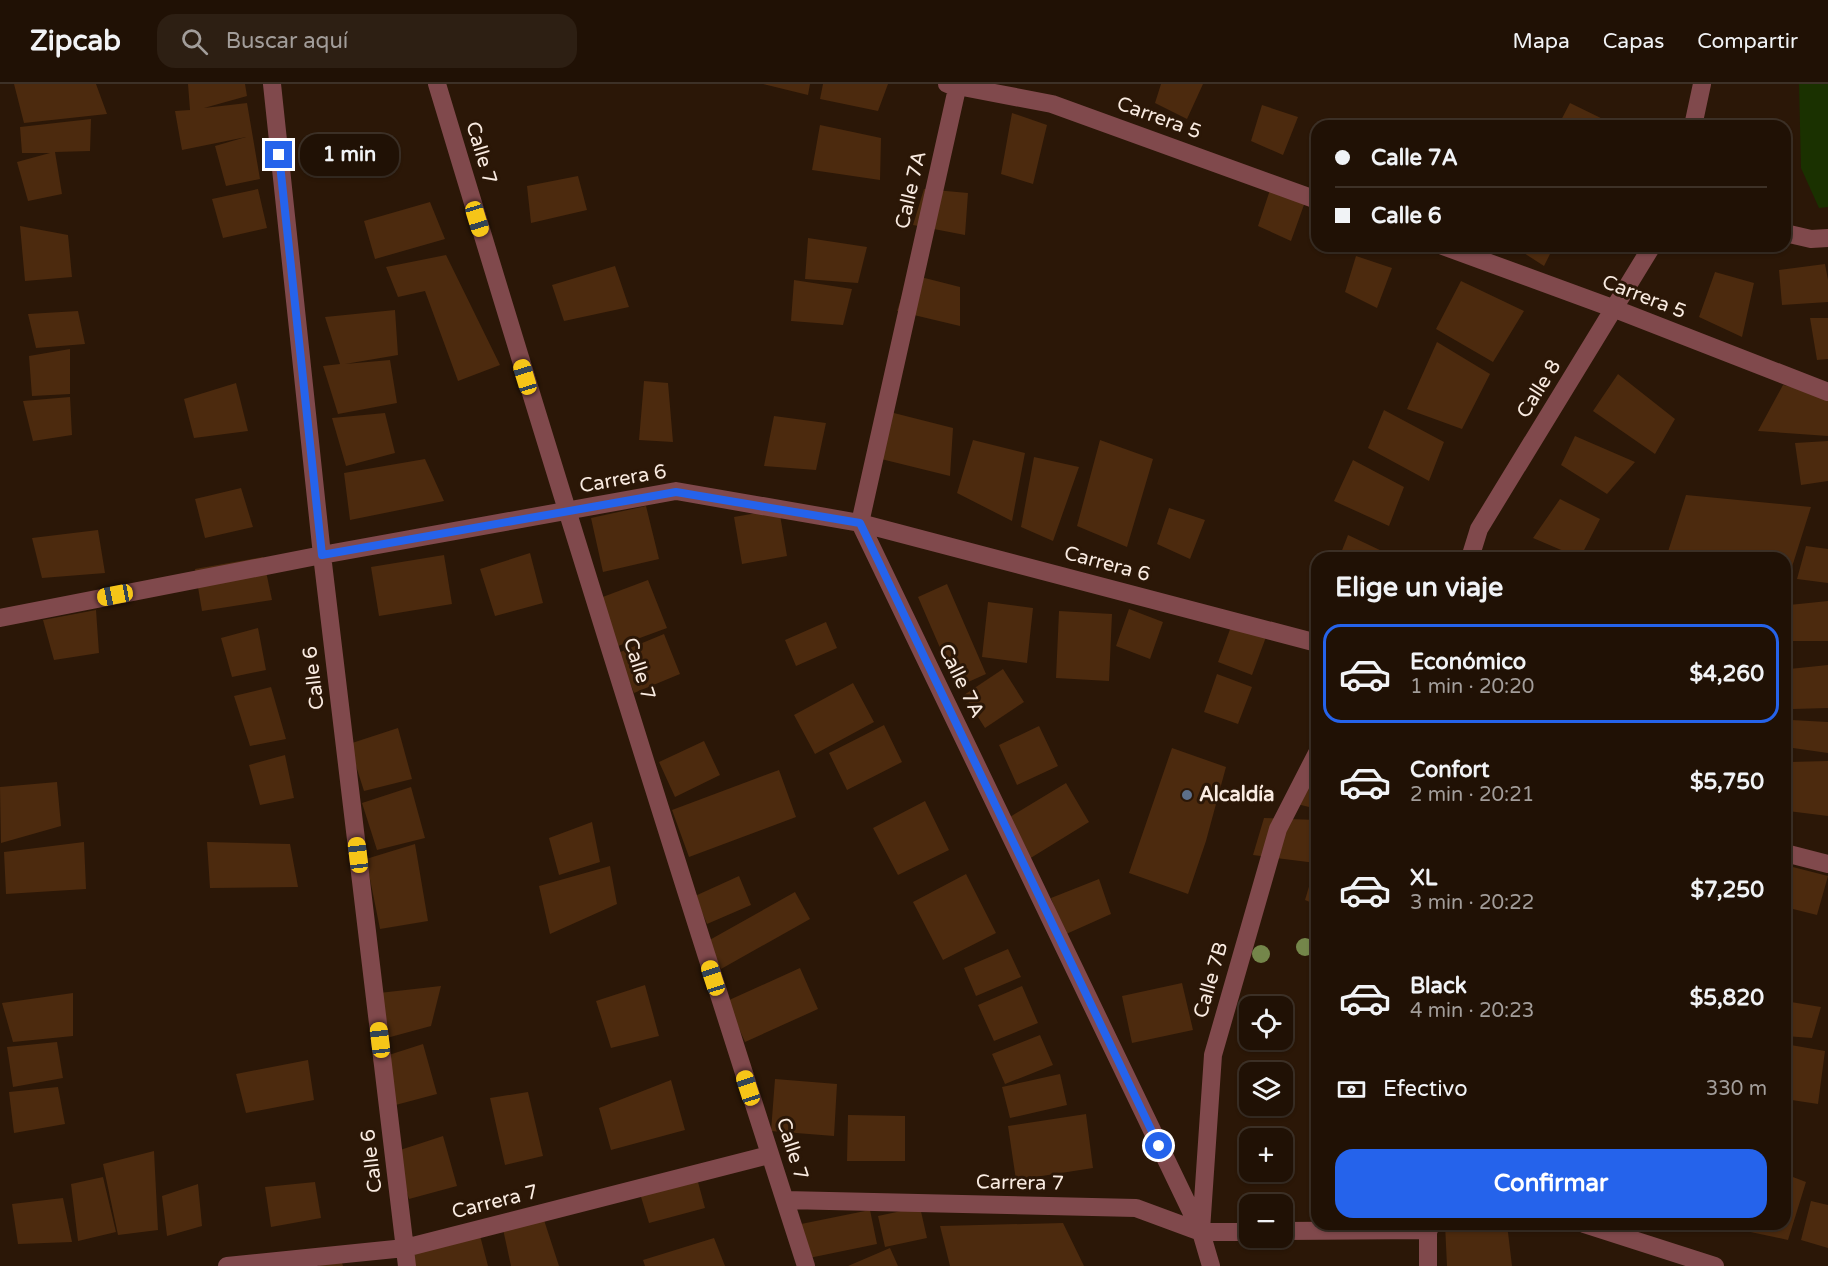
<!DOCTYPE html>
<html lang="es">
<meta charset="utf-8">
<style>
body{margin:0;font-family:"Varela Round",sans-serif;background:#2d1f13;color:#f1f3f6;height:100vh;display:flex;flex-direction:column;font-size:22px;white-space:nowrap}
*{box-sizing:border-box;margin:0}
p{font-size:20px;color:#a29d9a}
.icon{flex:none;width:33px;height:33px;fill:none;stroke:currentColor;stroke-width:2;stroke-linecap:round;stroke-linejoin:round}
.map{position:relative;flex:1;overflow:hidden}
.drawer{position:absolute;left:1311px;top:468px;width:480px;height:678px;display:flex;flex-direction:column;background:#201105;border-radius:18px;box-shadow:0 2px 4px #0004,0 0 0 2px #3d3127}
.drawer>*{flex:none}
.top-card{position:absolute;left:1311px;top:36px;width:480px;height:132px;border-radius:18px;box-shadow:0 2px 4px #0004,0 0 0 2px #3d3127;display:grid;align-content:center;height:132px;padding:0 24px;background:#201105}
.controls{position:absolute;left:1239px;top:912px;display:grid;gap:12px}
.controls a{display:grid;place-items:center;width:54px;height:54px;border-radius:12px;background:#201105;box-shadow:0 2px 4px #0004,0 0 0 2px #3d3127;font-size:30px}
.end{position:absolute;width:27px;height:27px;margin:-14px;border:8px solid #2563eb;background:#fff;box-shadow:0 0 0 3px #fff}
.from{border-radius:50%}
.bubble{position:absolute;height:42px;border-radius:18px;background:#201105;box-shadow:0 2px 4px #0004,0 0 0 2px #3d3127;font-size:20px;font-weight:700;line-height:42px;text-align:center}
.car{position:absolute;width:18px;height:36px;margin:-18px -9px;border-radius:8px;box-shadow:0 0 4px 2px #0007;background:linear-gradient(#f5c518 24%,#345 0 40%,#f5c518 0 76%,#345 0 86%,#f5c518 0)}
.top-card b{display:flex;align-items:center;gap:21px;height:57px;font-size:22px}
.top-card b+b{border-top:2px solid #3d3127}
.top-card i{width:15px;height:15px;background:#f1f3f6}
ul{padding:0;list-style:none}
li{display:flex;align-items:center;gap:18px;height:99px;margin:0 12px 9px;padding:0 12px;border:3px solid transparent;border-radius:18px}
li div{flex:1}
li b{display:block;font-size:22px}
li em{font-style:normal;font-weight:700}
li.active{border-color:#2563eb}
li>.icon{width:54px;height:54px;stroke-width:1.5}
h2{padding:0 24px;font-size:27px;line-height:72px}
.pay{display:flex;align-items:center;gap:15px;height:66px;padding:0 24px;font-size:22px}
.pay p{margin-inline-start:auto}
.action{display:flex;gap:12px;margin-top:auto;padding:12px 24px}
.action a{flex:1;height:69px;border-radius:18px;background:#2563eb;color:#fff;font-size:24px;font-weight:700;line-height:69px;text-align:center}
header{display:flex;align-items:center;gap:36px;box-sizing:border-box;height:84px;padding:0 30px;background:#201105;border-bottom:2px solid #3d3127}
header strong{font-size:28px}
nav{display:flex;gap:33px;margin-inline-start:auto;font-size:21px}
.search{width:420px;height:54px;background:#2d1f13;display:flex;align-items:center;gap:15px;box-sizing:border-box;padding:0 21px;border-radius:18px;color:#a29d9a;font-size:22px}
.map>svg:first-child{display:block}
.green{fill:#1a3100}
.building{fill:#4c2a0e}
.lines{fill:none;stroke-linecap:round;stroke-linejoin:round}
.minor{stroke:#80494c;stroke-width:18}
.tree{fill:#74864a}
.route{stroke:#2563eb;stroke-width:8}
.service-dot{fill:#5c6f8a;stroke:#2b1707;stroke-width:2}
.labels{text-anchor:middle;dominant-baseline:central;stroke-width:6;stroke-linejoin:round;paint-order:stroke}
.street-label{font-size:20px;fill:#f9ebe1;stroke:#2b1707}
.poi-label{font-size:20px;font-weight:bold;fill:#f9ebe1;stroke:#2b1707;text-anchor:start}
</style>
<header>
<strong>Zipcab</strong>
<div class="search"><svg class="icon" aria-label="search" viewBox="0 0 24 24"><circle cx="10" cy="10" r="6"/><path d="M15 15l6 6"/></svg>Buscar aquí</div>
<nav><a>Mapa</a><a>Capas</a><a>Compartir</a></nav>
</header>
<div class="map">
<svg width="1828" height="1182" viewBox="0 0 1828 1182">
<rect width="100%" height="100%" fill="#2b1707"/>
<path class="green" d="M1799 0H1828V123L1819 124 1801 84Z"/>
<path class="building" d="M14 0H96L107 30 24 39Z
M188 0H245L247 12 204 24 247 19 260 95 226 102 215 62 246 53 182 66 175 27 190 26Z
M763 0H810L808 11Z
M823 0H888L878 27 820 15Z
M1161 0H1203L1187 35 1155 19Z
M1570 19 1609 38 1606 42H1558Z
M1262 21 1298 33 1283 71 1251 57Z
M1012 29 1047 41 1033 100 1001 90Z
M91 35 90 67 55 68 62 110 28 117 17 78 50 69H22L20 43Z
M820 41 881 54 880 96 812 86Z
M578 92 587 126 531 139 527 102Z
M258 105 267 144 223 154 212 115Z
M924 105 968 109 965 151 913 141Z
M1270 106 1305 118 1291 157 1258 142Z
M430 118 445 155 375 175 364 137Z
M20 142 68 151 72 193 25 197Z
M808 154 867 163 858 199 805 195Z
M1513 162H1554L1544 182Z
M446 171 500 281 458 297 425 207 398 213 386 183Z
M1356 172 1392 184 1377 224 1345 208Z
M1825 180 1828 196V218L1782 221 1779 186Z
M615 182 629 223 564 237 552 201Z
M1715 188 1754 199 1742 253 1699 233Z
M909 190 960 203V242L897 227Z
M794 196 852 205 843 241 791 237Z
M1461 197 1524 227 1493 278 1436 245Z
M395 226 398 271 345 280 390 276 397 319 338 330 323 282 340 280 325 233Z
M78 227 85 260 36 264 28 230Z
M1810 234H1828V275L1817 276Z
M1437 258 1490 290 1462 345 1407 325Z
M70 265V310L32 312 29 272Z
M1618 290 1675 335 1655 370 1593 327Z
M644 297 668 299 673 358 639 356Z
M236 299 248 347 194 354 184 315Z
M1783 301 1828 311V352L1758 347Z
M70 313 72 351 33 357 23 317Z
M882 326 953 344 950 392 869 372Z
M1384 326 1444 358 1429 397 1368 364Z
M385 329 395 369 346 382 332 334Z
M774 332 826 339 816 386 764 382Z
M1575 352 1635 378 1607 410 1561 381Z
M973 356 1025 369 1012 437 957 409Z
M1100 356 1153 375 1127 463 1077 442Z
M1828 357V397L1801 401 1795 359Z
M1034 373 1079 383 1053 457 1021 443Z
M425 375 444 417 350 436 344 389Z
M1353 376 1404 403 1389 442 1334 417Z
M241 404 253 443 205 454 195 415Z
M1686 411 1811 423 1791 486 1785 487V474H1666Z
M1560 415 1600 435 1580 474 1533 454Z
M646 422 659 475 603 488 591 434Z
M1169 424 1205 436 1190 475 1157 460Z
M779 425 787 472 742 480 734 433Z
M98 446 105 489 42 494 32 454Z
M1348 451 1384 468 1382 474H1339Z
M1806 462 1828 465V499L1797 495Z
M530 469 543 519 495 532 480 485Z
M444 471 452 520 379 532 371 483Z
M263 473 272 516 202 527 195 485Z
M1793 491 1786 519H1785V492Z
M648 496 667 544 618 562 600 514Z
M947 500 986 590 957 603 918 513Z
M1828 517V557H1789V521Z
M988 518 1033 524 1027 579 982 573Z
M1129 525 1163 538 1150 575 1116 562Z
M96 526 99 569 54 576 43 536Z
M1059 527 1112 530 1109 597 1056 594Z
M826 538 837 564 796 582 785 556Z
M1232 540 1266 553 1252 591 1218 578Z
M258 544 266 586 232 593 221 554Z
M664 550 680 590 634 609 618 569Z
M1828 581V624L1793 625 1789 585Z
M1003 585 1024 618 985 644 964 611Z
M1217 590 1252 603 1238 640 1204 628Z
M853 599 874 638 815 670 794 631Z
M271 603 286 655 250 662 234 612Z
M1791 636 1828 638V669L1786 663Z
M884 641 902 678 847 706 829 669Z
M1039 642 1058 682 1017 701 999 661Z
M398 644 412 695 364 707 349 660Z
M704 657 720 691 675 713 659 678Z
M1172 664 1226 683 1206 757 1188 810 1129 789Z
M285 671 294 714 260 721 249 681Z
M1828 677V732L1788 727 1790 678Z
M779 686 796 733 689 773 672 726Z
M1317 686V725L1297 720Z
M57 698 61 742 1 759 0 703Z
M1066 699 1089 738 1029 775 1005 736Z
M411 703 425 754 377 766 362 719Z
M925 717 949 766 898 791 873 744Z
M1264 734 1317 736V821L1305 816 1316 779 1253 771Z
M592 738 600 778 559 791 549 754Z
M84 758 86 805 6 810 4 768Z
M207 758 290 760 298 803 210 804Z
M415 760 428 837 380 845 366 775Z
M1785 781 1828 792 1817 831 1785 823Z
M610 782 617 820 550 850 539 802Z
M966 790 996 849 943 876 913 818Z
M739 792 751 821 707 840 695 812Z
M1099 795 1111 830 1064 851 1051 814Z
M795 808 810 835 721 885 706 858Z
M1008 865 1021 893 976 912 964 884Z
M800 884 818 925 745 958 727 917Z
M1182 899 1193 946 1132 959 1122 912Z
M645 901 659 952 611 964 596 917Z
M441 902 431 942 383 955 379 909Z
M1022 902 1038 939 994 957 978 921Z
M73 909V952L13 958 2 919Z
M1785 917 1821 923 1812 954 1785 952Z
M1040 951 1053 981 1005 1000 992 970Z
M57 958 63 994 13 1003 7 963Z
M423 960 437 1010 388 1023 373 976Z
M1785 960 1825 967 1818 1020 1785 1015Z
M308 976 314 1016 246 1029 236 990Z
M1060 990 1067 1021 1010 1034 1002 1003Z
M775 995 837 1000 834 1052 771 1047Z
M671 996 685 1046 611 1066 599 1024Z
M58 1003 65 1040 14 1049 9 1008Z
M528 1008 543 1072 505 1081 490 1014Z
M1086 1030 1093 1084 1016 1096 1008 1042Z
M848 1031 905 1032V1077H847Z
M443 1052 457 1102 409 1115 394 1068Z
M154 1067 158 1146 118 1151 103 1080Z
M695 1087 705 1124 649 1139 638 1103Z
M1785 1090 1806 1098 1788 1156 1741 1146 1743 1140H1785Z
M103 1093 116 1148 78 1157 71 1100Z
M315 1098 321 1134 271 1143 265 1103Z
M198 1100 202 1142 167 1152 162 1112Z
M63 1114 72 1158 18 1160 12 1120Z
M1811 1117 1828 1121V1164L1801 1156Z
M920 1123 927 1154 885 1163 878 1132Z
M870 1126 877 1160 809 1174 801 1140Z
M544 1136 559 1182H511L503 1145Z
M1063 1139 1084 1182H950L940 1142Z
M1445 1140H1507L1512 1182H1447Z
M478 1144 488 1182H413L407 1163Z
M714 1154 725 1182H645L643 1176Z
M890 1164 898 1182H848Z
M342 1179 343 1182H319V1180Z"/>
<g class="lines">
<path class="minor" d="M272 0 322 471 407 1182
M437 0C556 395 679 789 806 1182
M947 0 1052 20 1317 116
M958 0 860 439 1201 1148 1211 1182
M1693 42 1702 0
M1785 149 1811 155 1828 154
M1443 162 1615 225 1828 308
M1470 474 1479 445 1652 162
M0 534 322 471 676 407 860 439 1317 559
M1785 769 1828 780
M785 1116 1136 1124 1201 1148H1250
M1584 1140 1715 1182
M1201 1146 1213 971 1278 745 1317 669
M1282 1147 1429 1146
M227 1182 405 1164 769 1071
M1428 1182V1140"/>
</g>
<g class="tree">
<circle cx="1305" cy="863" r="9"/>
<circle cx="1261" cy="870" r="9"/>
</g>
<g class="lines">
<path class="route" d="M279 71 322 471 676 408 860 439 1159 1062"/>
</g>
<circle class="service-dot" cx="1187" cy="711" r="6"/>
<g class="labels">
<g class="street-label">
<text transform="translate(1159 34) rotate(20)">Carrera 5</text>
<text transform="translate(481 69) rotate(73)">Calle 7</text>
<text transform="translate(911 106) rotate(-77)">Calle 7A</text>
<text transform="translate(1644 213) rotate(21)">Carrera 5</text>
<text transform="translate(1539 305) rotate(-58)">Calle 8</text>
<text transform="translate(623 395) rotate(-10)">Carrera 6</text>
<text transform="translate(1107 480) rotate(15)">Carrera 6</text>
<text transform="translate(639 585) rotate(72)">Calle 7</text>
<text transform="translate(314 594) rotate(-97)">Calle 6</text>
<text transform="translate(961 597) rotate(64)">Calle 7A</text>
<text transform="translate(1211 896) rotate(-74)">Calle 7B</text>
<text transform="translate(792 1065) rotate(72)">Calle 7</text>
<text transform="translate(372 1077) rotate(-97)">Calle 6</text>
<text transform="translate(1020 1099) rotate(1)">Carrera 7</text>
<text transform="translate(495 1118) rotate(-14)">Carrera 7</text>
</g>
<g class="poi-label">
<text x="1199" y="711">Alcaldía</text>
</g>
</g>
</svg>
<div class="controls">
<a><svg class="icon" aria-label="locate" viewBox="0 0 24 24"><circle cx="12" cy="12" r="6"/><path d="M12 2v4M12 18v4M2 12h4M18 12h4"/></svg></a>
<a><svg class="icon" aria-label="layers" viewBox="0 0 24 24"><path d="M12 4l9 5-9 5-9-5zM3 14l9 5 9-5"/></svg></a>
<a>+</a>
<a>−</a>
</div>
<i class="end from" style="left:1159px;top:1062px"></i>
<i class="end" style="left:279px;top:71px"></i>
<div class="bubble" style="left:300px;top:50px;width:99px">1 min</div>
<i class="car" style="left:477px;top:135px;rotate:163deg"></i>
<i class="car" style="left:525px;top:293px;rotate:343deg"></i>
<i class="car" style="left:115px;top:511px;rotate:259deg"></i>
<i class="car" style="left:358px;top:771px;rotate:353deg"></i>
<i class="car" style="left:713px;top:894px;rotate:342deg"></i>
<i class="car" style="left:380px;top:956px;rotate:353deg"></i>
<i class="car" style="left:748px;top:1004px;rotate:342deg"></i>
<div class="top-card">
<b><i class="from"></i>Calle 7A</b>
<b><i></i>Calle 6</b>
</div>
<section class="drawer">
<h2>Elige un viaje</h2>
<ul>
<li class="active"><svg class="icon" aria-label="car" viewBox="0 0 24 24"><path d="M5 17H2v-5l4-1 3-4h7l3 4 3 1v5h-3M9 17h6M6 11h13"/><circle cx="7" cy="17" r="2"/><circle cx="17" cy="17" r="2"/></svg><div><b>Económico</b><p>1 min · 20:20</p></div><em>$4,260</em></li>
<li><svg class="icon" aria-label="car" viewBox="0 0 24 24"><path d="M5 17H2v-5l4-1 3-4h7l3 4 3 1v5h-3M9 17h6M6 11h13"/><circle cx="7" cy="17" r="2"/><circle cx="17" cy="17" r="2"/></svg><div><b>Confort</b><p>2 min · 20:21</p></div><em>$5,750</em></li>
<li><svg class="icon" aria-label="car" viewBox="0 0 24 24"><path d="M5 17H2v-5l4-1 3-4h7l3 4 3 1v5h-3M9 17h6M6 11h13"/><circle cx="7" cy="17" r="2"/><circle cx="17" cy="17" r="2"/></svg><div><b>XL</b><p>3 min · 20:22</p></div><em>$7,250</em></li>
<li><svg class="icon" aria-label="car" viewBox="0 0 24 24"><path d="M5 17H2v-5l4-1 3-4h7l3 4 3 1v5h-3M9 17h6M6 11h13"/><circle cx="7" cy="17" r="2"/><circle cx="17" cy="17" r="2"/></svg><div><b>Black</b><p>4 min · 20:23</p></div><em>$5,820</em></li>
</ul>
<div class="pay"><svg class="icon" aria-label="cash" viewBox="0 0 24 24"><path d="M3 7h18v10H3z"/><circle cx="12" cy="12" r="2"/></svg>Efectivo<p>330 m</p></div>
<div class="action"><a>Confirmar</a></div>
</section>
</div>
